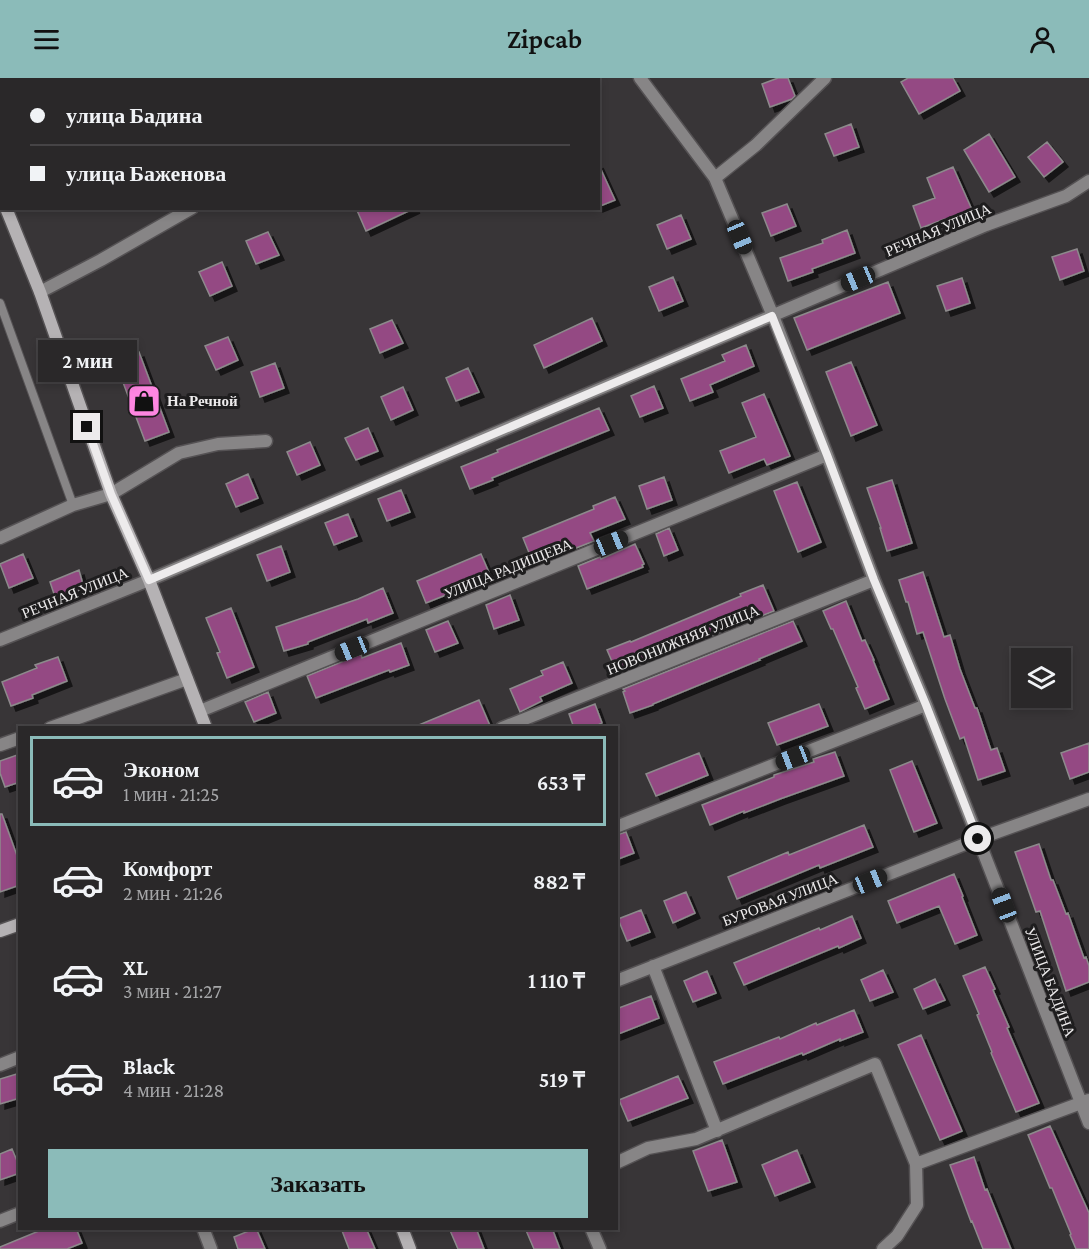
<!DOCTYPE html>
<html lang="ru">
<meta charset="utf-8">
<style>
body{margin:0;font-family:"Crimson Pro",serif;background:#323031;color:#f1f3f6;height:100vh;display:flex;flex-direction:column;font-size:22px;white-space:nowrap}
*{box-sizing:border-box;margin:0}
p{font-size:20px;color:#a5a6a8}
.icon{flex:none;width:33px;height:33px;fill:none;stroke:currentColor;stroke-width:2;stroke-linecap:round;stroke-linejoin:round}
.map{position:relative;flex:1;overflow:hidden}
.panel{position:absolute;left:18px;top:648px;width:600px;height:504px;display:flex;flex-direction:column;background:#2a2829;border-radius:0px;box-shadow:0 3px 9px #0003,0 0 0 2px #464446}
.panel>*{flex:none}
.top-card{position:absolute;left:0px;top:0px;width:600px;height:132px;box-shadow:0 3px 9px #0003,0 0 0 2px #464446;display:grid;align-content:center;height:132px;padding:0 30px;background:#2a2829}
.controls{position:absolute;left:1011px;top:570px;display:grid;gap:12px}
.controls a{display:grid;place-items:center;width:60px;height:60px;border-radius:0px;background:#2a2829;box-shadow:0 3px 9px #0003,0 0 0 2px #464446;font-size:30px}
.end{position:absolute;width:27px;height:27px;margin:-14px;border:8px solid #edebec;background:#111;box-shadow:0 0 0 3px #111}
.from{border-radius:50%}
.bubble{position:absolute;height:42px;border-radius:0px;background:#2a2829;box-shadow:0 3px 9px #0003,0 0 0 2px #464446;font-size:20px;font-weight:600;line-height:42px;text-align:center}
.car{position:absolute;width:18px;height:36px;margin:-18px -9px;border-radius:8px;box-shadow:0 0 4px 2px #0007;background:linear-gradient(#222 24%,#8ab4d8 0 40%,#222 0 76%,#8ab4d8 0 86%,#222 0)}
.top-card b{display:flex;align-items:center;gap:21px;height:57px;font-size:22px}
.top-card b+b{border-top:2px solid #464446}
.top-card i{width:15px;height:15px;background:#f1f3f6}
ul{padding:10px 0 0;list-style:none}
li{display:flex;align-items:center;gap:18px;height:90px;margin:0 12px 9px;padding:0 18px;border:3px solid transparent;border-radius:0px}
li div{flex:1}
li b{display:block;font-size:22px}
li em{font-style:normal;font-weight:600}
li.current{border-color:#8bbbb9}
li>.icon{width:54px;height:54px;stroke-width:1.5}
.primary-button{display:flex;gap:12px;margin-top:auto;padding:12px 30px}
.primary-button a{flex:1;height:69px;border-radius:0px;background:#8bbbb9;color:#111;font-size:24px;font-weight:600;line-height:69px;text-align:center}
header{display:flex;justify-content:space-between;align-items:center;height:78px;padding:0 30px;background:#8bbbb9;color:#111;font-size:27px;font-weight:600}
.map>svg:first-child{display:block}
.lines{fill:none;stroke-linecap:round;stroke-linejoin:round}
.river{stroke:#410b37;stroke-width:30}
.building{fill:#944a83;stroke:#8d8a8c;stroke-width:1.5;filter:url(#shadow)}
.lane-casing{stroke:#555254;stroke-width:10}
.street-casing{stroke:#555254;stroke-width:15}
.secondary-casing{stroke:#555254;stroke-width:15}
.lane{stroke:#878586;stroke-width:8}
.street{stroke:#878586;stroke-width:12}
.secondary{stroke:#b5b2b4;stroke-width:12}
.route{stroke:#edebec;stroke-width:8}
.labels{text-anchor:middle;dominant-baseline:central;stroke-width:6;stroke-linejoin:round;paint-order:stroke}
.street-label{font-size:15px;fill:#edebec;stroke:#1e1d1e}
.poi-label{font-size:15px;font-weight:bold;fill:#edebec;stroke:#1e1d1e;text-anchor:start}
</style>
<header><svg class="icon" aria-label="menu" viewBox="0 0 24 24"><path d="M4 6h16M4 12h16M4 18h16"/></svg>Zipcab<svg class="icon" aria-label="person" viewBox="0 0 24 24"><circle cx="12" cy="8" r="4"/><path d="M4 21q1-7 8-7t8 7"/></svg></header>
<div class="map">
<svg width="1089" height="1171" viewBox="0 0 1089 1171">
<defs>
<filter id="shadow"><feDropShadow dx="5" dy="5" stdDeviation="0" flood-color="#0009"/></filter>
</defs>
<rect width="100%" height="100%" fill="#383537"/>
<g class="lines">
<path class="river" d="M16 2 18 0"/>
</g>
<path class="building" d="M778 0H788L795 18 792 21 770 29 762 6Z
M908 0H953L960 13 919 36 901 4Z
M851 46 859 69 834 78 825 56Z
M989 56 1015 99 989 114 964 72Z
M1047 64 1063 84 1044 99 1028 79Z
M598 85 615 122 598 129Z
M953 89 973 134 947 145 945 141 921 150 913 128 935 120 927 100Z
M787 126 796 148 771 158 762 135Z
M356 130H415L366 153Z
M681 137 691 161 667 171 657 147Z
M847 152 855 175 812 191 813 194 788 203 780 180 823 165 822 162Z
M268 154 279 177 256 186 246 163Z
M1077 171 1084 193 1060 202 1052 179Z
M222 184 232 208 210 218 199 194Z
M673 199 683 223 659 233 649 209Z
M962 200 970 225 946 233 937 208Z
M888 204 900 235 807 272 794 240Z
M592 240 602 263 544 290 534 267Z
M392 242 403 265 380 275 370 251Z
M228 259 238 282 216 292 205 268Z
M746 267 754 288 710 307 713 314 690 323 681 301 725 283 722 277Z
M139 274 169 354 145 363 115 283Z
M851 284 877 347 851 358 826 294Z
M275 285 284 310 260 319 251 294Z
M468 290 479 314 456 323 446 300Z
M654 308 663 330 640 339 631 318Z
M403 309 413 332 391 342 381 319Z
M764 316 790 378 767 387 764 381 729 395 720 373 756 359 742 325Z
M599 330 609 352 492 400 493 402 470 411 461 389 498 374 497 372Z
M368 350 378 373 356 382 345 360Z
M310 364 320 387 297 397 287 374Z
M248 396 258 420 236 429 226 406Z
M664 399 672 422 647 431 639 408Z
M892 402 912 465 887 473 880 450H881L867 410Z
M797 404 821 464 798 474 774 413Z
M401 412 410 434 387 443 378 421Z
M615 419 625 441 590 455 594 463 571 472 568 467 532 482 523 460 594 431 593 428Z
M348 436 357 458 334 467 325 445Z
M669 450 678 472 664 478 656 456Z
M635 466 644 486 642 487 643 489 587 511 578 488 600 479 601 481Z
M281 468 290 494 267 503 257 477Z
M23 476 33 500 9 510 0 486Z
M481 476 491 499 426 525 417 503Z
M79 492 84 510 56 522 50 504Z
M923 494 944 559 950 557 960 591 975 630H977L991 672 997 670 1005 693 978 702 964 659 960 661 945 621 923 554 917 556 908 524H906L899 502Z
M763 507 774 533 617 595 607 572 630 563 631 564 741 518 740 516Z
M383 510 393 535 368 545 367 541 308 564V566L284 573 276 549 358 521Z
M510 517 519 542 494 551 486 527Z
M846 523 862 563 865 562 874 582H873L889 621 865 631 856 610 858 609 833 551H831L823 533Z
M231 530 254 589 227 600 217 575 220 574 206 540Z
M448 543 458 565 435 574 426 552Z
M793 543 802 563 759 581 760 582 653 626V627L630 635 623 614 625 613 623 611Z
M401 565 409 587 390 594 389 592 316 620 307 598 361 576 362 580Z
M58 579 67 603 32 617 33 620 11 628 2 604 37 590 35 587Z
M563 584 572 605 540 619 542 623 520 634 510 611 543 597 541 593Z
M268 614 276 635 254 644 245 624Z
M479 622 491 650H414V649Z
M595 626 602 645 592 650H574L569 636Z
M819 626 828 648 777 667 768 645Z
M1089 665V694L1070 701 1061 675Z
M835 674 844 698 780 721 744 735V733L710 747 702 727 774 699V697L814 684 813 681Z
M699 675 708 697 656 718 646 696Z
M20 676V704L5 709 0 695V683Z
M912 683 937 745 914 754 890 692Z
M0 736H2L20 786V807L0 814Z
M864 747 873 769 820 790 819 787 737 821 728 799 788 774 789 777Z
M626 754 634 775 616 782V757Z
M1039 766 1051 802H1053L1066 836 1068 835 1084 880 1086 879 1089 888V904L1066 913 1040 833 1036 834 1015 774Z
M954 796 963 818 962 819 977 857 955 866 939 828 897 845 888 823Z
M686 814 695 835 673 845 664 823Z
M641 832 650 854 627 863 618 841Z
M852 838 861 860 839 870 838 868 744 907 734 885 819 850 820 852Z
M985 889 995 911 993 912 1009 949 1007 950 1039 1025 1016 1034 991 975 992 974 977 937 979 936 963 898Z
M883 892 893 914 870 923 861 902Z
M707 893 716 915 693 924 684 903Z
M935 901 945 922 923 931 914 911Z
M651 918 659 940 616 957V931Z
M854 932 863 954 840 963V961L803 977 802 975 723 1006 714 984 779 959 780 961 816 945 817 947Z
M921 957 962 1053 940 1062 898 967Z
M20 995V1020L0 1026V1001Z
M678 998 688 1020 628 1043 619 1022Z
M1050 1048 1089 1135V1171H1076L1070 1157 1071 1156 1052 1110H1050L1028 1057Z
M722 1062 737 1104 708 1113 693 1073Z
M12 1071 20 1090V1095L0 1102V1076Z
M797 1072 810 1104 775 1118 762 1087Z
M974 1079 985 1112 987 1111 1011 1171H983L972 1143 971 1144 950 1087Z
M46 1150H76L82 1165 67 1171H0V1169Z
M256 1150 265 1171H238L234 1159Z
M341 1150H366L375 1171H349Z
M449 1150H476L484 1171H458Z
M525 1150H552L560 1171H534Z"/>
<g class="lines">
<g class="lane-casing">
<path id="lane" d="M0 225 73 427"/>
</g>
<g class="street-casing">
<path id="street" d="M640 0 715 100 773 238 827 377 874 502 926 627 1089 1045
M292 2 293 0
M715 100 756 67 825 0
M40 214 101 182 192 130
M0 460 73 427 111 416 179 375 218 366 266 363
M0 562 149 502 986 147 1066 118 1089 103
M200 633 827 377
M50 650 187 601
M502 650 874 502
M0 667 20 660
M616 749 926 627
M653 888 717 1053
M616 903 978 761 1089 721
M0 987 20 979
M616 1085 648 1070 696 1061 875 986 916 1086 917 1127 897 1158 883 1171
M916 1086 1089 1022
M0 1143 20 1135
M203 1150 211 1171
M591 1150 600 1171"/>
</g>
<g class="secondary-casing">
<path id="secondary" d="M0 115 2 119
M6 130 40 214 111 416 149 502 206 650
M0 853 20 846
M402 1150 410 1171"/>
</g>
<use href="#lane" class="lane"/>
<use href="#street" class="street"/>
<use href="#secondary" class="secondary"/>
</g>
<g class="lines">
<path class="route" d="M87 349 111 416 149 502 772 238 827 377 874 502 926 627 978 761"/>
</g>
<defs>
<g id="shop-square" transform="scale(1.725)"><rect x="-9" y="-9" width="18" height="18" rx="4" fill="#fe86e1" stroke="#1e1d1e"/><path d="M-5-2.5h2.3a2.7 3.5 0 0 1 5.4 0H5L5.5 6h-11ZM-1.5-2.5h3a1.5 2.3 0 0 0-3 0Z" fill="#111"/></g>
</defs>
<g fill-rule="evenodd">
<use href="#shop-square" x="144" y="323"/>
</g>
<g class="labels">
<g class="street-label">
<text transform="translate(938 152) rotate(-23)">РЕЧНАЯ УЛИЦА</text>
<text transform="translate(508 491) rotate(-22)">УЛИЦА РАДИЩЕВА</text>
<text transform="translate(75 515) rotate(-22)">РЕЧНАЯ УЛИЦА</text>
<text transform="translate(683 562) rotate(-22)">НОВОНИЖНЯЯ УЛИЦА</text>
<text transform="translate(780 822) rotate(-21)">БУРОВАЯ УЛИЦА</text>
<text transform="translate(1050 904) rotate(69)">УЛИЦА БАДИНА</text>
</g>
<g class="poi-label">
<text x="167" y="323">На Речной</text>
</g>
</g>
</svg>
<div class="controls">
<a><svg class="icon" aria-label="layers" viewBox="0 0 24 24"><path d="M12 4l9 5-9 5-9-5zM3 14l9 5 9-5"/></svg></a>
</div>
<i class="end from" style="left:978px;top:761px"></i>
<i class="end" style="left:87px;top:349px"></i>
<div class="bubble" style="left:38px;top:262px;width:99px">2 мин</div>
<i class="car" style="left:740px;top:159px;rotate:157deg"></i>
<i class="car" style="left:858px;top:201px;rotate:247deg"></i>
<i class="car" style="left:611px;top:465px;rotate:68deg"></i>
<i class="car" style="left:352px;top:571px;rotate:248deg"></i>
<i class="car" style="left:793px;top:680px;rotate:249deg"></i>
<i class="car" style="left:870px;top:803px;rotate:68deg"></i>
<i class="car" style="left:1004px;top:827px;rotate:339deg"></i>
<div class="top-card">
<b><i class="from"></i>улица Бадина</b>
<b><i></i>улица Баженова</b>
</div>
<section class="panel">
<ul>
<li class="current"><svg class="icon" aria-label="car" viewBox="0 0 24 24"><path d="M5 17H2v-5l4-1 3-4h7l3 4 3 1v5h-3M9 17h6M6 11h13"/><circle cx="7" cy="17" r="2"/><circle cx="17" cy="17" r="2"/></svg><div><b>Эконом</b><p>1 мин · 21:25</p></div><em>653 ₸</em></li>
<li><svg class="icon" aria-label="car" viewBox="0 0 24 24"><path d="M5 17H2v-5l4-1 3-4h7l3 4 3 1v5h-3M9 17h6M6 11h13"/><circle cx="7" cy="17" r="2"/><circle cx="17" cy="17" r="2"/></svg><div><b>Комфорт</b><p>2 мин · 21:26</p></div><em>882 ₸</em></li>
<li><svg class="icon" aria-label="car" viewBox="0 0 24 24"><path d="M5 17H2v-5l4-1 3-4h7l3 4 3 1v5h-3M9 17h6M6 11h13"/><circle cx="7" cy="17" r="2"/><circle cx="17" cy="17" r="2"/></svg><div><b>XL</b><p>3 мин · 21:27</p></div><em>1 110 ₸</em></li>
<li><svg class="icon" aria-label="car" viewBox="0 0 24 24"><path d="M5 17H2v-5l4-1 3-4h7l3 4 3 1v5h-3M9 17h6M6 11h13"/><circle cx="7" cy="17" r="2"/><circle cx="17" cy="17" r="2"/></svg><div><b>Black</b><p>4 мин · 21:28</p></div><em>519 ₸</em></li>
</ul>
<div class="primary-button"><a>Заказать</a></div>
</section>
</div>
